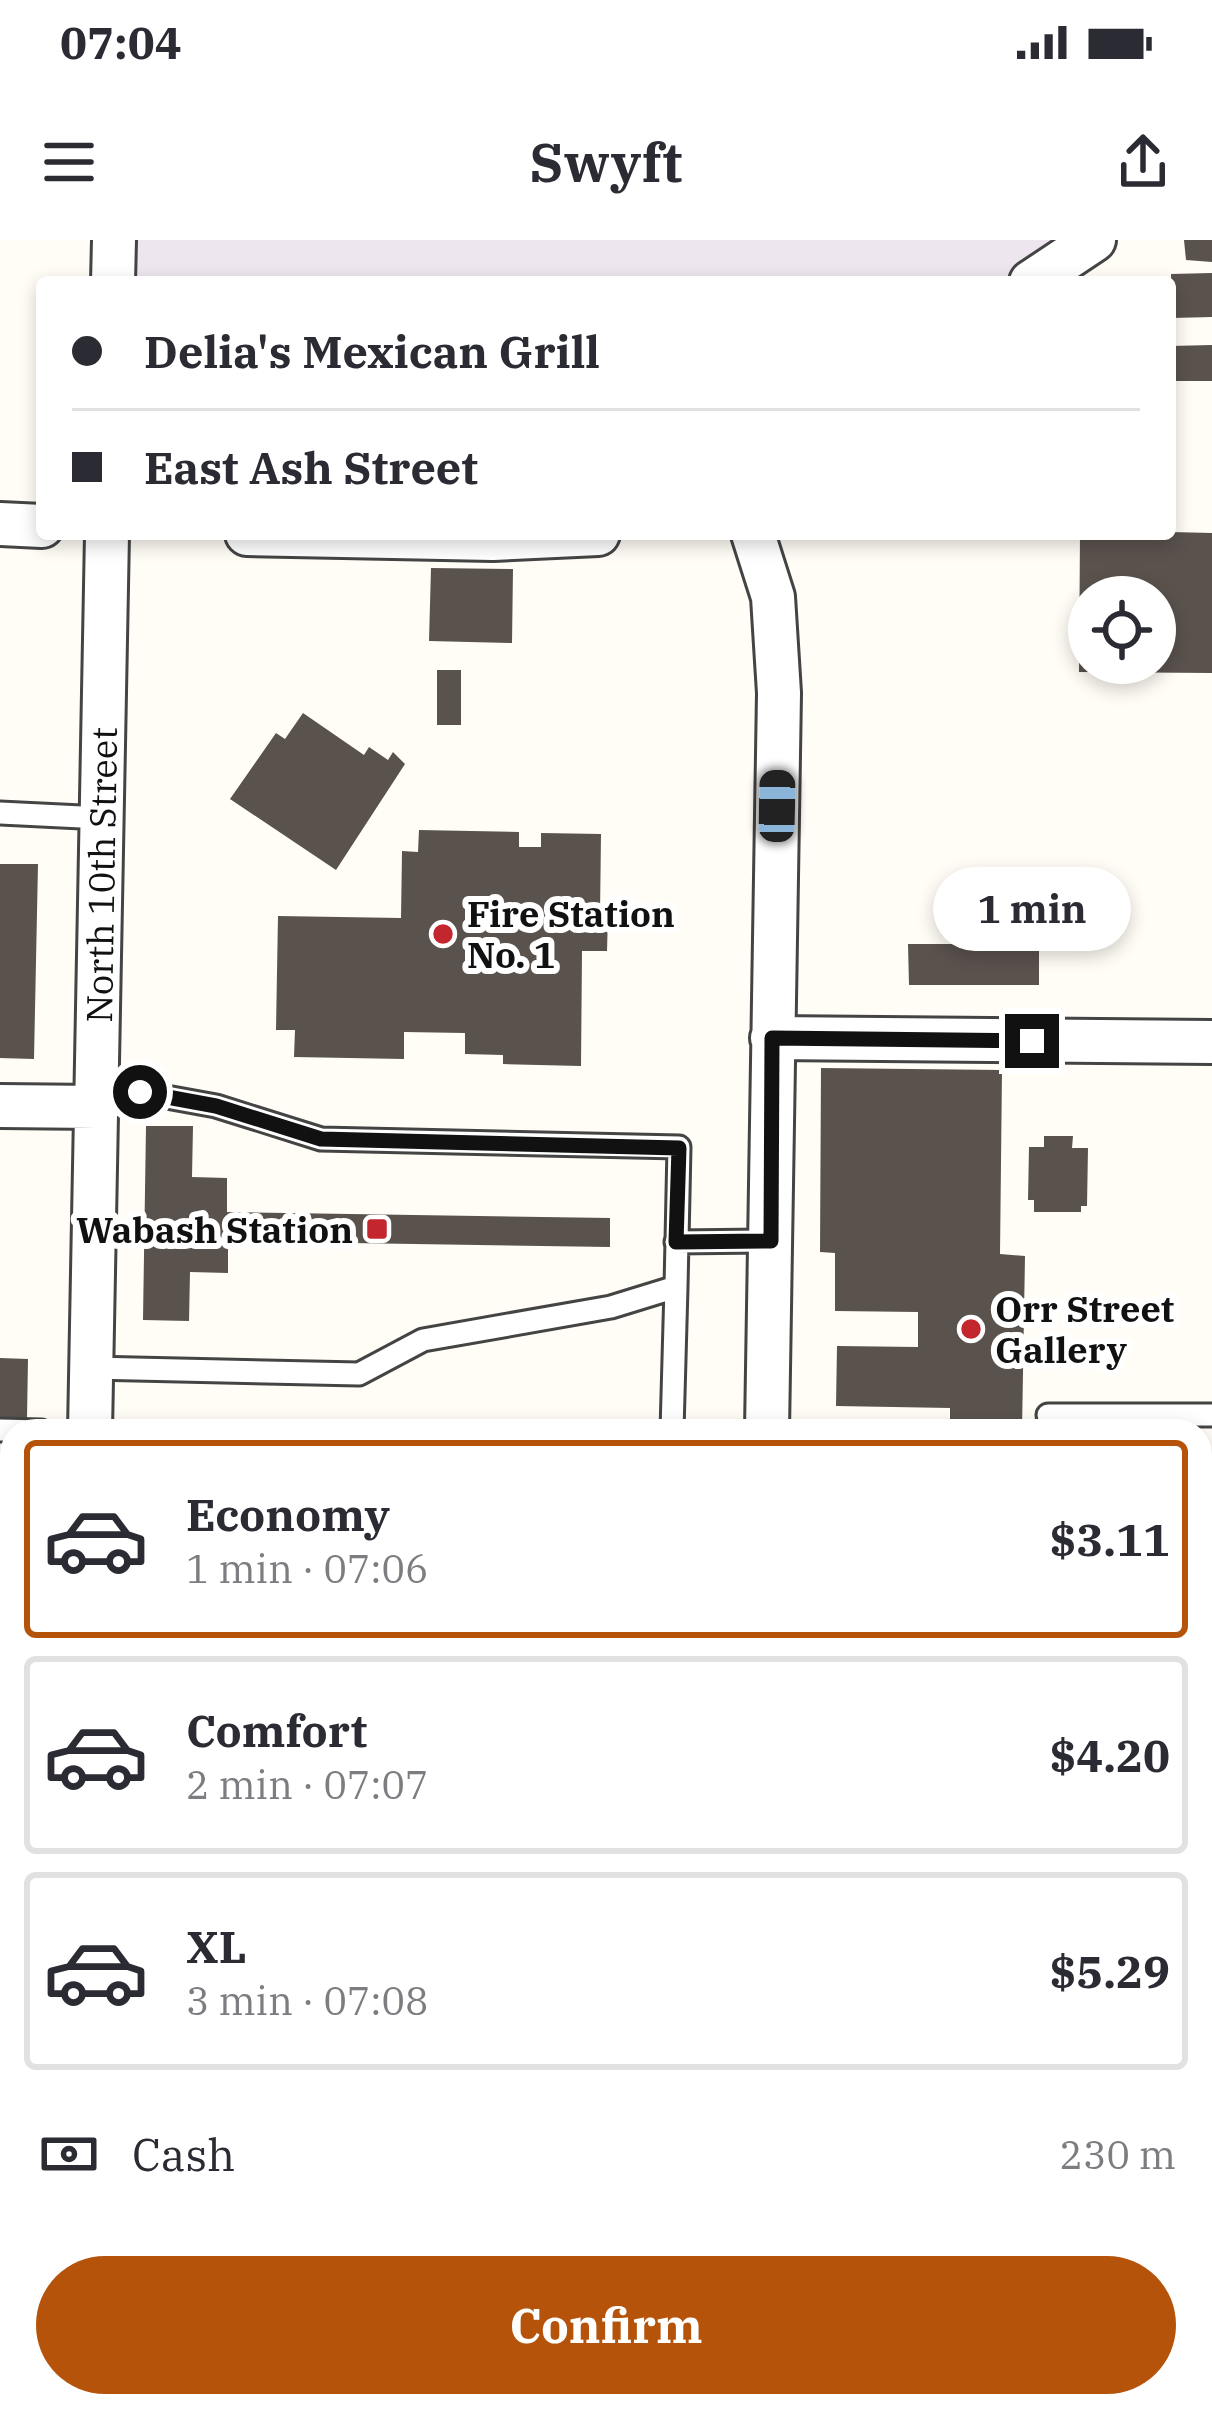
<!DOCTYPE html>
<meta charset="utf-8">
<style>
body{margin:0;font-family:"IBM Plex Serif",serif;background:#f2f2f3;color:#2b2b33;height:100vh;display:flex;flex-direction:column;font-size:45px;white-space:nowrap}
*{box-sizing:border-box;margin:0}
p{font-size:39px;color:#7c7c81}
.icon{flex:none;width:66px;height:66px;fill:none;stroke:currentColor;stroke-width:2;stroke-linecap:round;stroke-linejoin:round}
.map{position:relative;flex:1;overflow:hidden}
.drawer{position:absolute;left:0px;top:1179px;width:1212px;height:999px;display:flex;flex-direction:column;background:#fff;border-radius:36px 36px 0 0;box-shadow:0 6px 18px #0003}
.drawer>*{flex:none}
.guide{position:absolute;left:36px;top:36px;width:1140px;height:264px;border-radius:12px;box-shadow:0 6px 18px #0003;display:grid;align-content:center;height:264px;padding:0 36px;background:#fff}
.buttons{position:absolute;left:1068px;top:336px;display:grid;gap:24px}
.buttons a{display:grid;place-items:center;width:108px;height:108px;border-radius:50%;background:#fff;box-shadow:0 6px 18px #0003;font-size:60px}
.end{position:absolute;width:54px;height:54px;margin:-27px;border:15px solid #111;background:#fff;box-shadow:0 0 0 6px #fff}
.from{border-radius:50%}
.bubble{position:absolute;height:84px;border-radius:42px;background:#fff;box-shadow:0 6px 18px #0003;font-size:39px;font-weight:800;line-height:84px;text-align:center}
.car{position:absolute;width:36px;height:72px;margin:-36px -18px;border-radius:15px;box-shadow:0 0 9px 3px #0007;background:linear-gradient(#222 24%,#8ab4d8 0 40%,#222 0 76%,#8ab4d8 0 86%,#222 0)}
.guide b{display:flex;align-items:center;gap:42px;height:114px;font-size:45px}
.guide b+b{border-top:3px solid #e1e1e2}
.guide i{width:30px;height:30px;background:#2b2b33}
ul{padding:21px 0 0;list-style:none}
li{display:flex;align-items:center;gap:36px;height:198px;margin:0 24px 18px;padding:0 12px;border:6px solid #e1e1e2;border-radius:12px}
li div{flex:1}
li b{display:block;font-size:45px}
li em{font-style:normal;font-weight:800}
li.active{border-color:#b45309}
li>.icon{width:108px;height:108px;stroke-width:1.5}
.pay{display:flex;align-items:center;gap:30px;height:132px;padding:0 36px;font-size:45px}
.pay p{margin-inline-start:auto}
.cta{display:flex;gap:24px;margin-top:auto;padding:24px 36px}
.cta a{flex:1;height:138px;border-radius:72px;background:#b45309;color:#fff;font-size:48px;font-weight:800;line-height:138px;text-align:center}
.status{display:flex;justify-content:space-between;align-items:center;height:84px;padding:0 60px;background:#fff;direction:ltr}
.status svg{height:33px;fill:currentColor}
header{display:flex;justify-content:space-between;align-items:center;height:156px;padding:0 36px;background:#fff;font-size:54px;font-weight:800}
.map>svg:first-child{display:block}
.industrial{fill:#eee6ef}
.building{fill:#5a524d;fill-rule:evenodd}
.lines{fill:none;stroke-linecap:round;stroke-linejoin:round}
.lane-casing{stroke:#444;stroke-width:27}
.street-casing{stroke:#444;stroke-width:48}
.lane{stroke:#fff;stroke-width:21}
.street{stroke:#fff;stroke-width:42}
.route{stroke:#111;stroke-width:15}
.poi-dot{fill:#c4262e;stroke:#fff;stroke-width:4.5}
.labels{text-anchor:middle;dominant-baseline:central;stroke-width:12;stroke-linejoin:round;paint-order:stroke}
.street-label{font-size:36px;fill:#111;stroke:#fff}
.poi-label{font-size:36px;font-weight:bold;fill:#111;stroke:#fff;text-anchor:start}
</style>
<div class="status"><b>07:04</b><svg viewBox="0 0 49 12"><path d="M0 12V9h3v3zM5 12V6h3v6zM10 12V3h3v9zM15 12V0h3v12zM26 1h20v11H26zM47 4h2v5h-2z"/></svg></div>
<header><svg class="icon" aria-label="menu" viewBox="0 0 24 24"><path d="M4 6h16M4 12h16M4 18h16"/></svg>Swyft<svg class="icon" aria-label="share" viewBox="0 0 24 24"><path d="M12 15V3M7 8l5-5 5 5M5 13v7h14v-7"/></svg></header>
<div class="map">
<svg width="1212" height="2176" viewBox="0 0 1212 2176">
<rect width="100%" height="100%" fill="#fffdf5"/>
<path class="industrial" d="M114 0H1094L1031 42H113Z"/>
<path class="building" d="M1184 0H1212V22L1186 20Z
M1212 33V77L1172 78 1171 34Z
M1212 105V141H1170V106Z
M1170 292 1212 293V433L1079 432 1080 294ZM1089 357H1155V423H1089Z
M431 328 513 329 512 403 429 401Z
M437 430H461V485H437Z
M303 473 364 515 369 507 388 520 393 512 405 524 336 630 230 559 276 493 285 499Z
M419 590 519 592V607H541V593L601 594 600 674H608L607 711H582L581 826 503 824V815L465 814V793L404 792V819L294 817 295 790H276L278 676 401 678 402 611 418 612Z
M0 624H38L34 819 0 818Z
M908 704H1039V745H909Z
M821 828 1002 830 1000 1014 1025 1016 1022 1191H950V1168L836 1166 837 1106 918 1107V1072L835 1071V1013L820 1012Z
M146 886H193L192 937 227 938V972L610 978V1007L228 1001V1033L190 1032 189 1081 143 1080Z
M1044 896H1073L1072 908H1088L1087 966H1081V972H1034V960H1028L1029 907H1044Z
M0 1118 28 1119 27 1178 0 1177Z
M0 1569H12L11 1815H0Z
M1200 1586H1212V1844L1200 1843Z
M0 1843 11 1844 7 2086H0Z
M1200 2023H1212V2116H1200Z"/>
<g class="lines">
<g class="lane-casing">
<path id="lane" d="M0 573 102 578
M676 1002 771 1001
M91 1128 359 1134 423 1100 611 1067 676 1047 679 907 321 899 216 866 139 852 97 867
M1048 1175H1212
M0 1190 41 1191
M672 1191 676 1047
M1200 1287 1212 1288
M0 1825 12 1826
M1200 1859H1212"/>
</g>
<g class="street-casing">
<path id="street" d="M113 42 114 0
M1031 42 1094 0
M0 284 42 286
M247 294 493 299 598 294
M753 294 773 357 779 453 767 1191
M772 798 1212 802
M0 866 97 867
M90 1191 107 294
M0 1510 12 1511
M1200 1552H1212
M61 2176 62 2166
M1145 2176V2166"/>
</g>
<use href="#lane" class="lane"/>
<use href="#street" class="street"/>
</g>
<g class="lines">
<path class="route" d="M140 852 216 866 321 899 679 908 676 1002 771 1001 772 798 1032 801"/>
</g>
<g class="poi-dot">
<circle cx="443" cy="694" r="12"/>
<rect x="365" y="977" width="24" height="24" rx="6"/>
<circle cx="971" cy="1089" r="12"/>
</g>
<g class="labels">
<g class="street-label">
<text transform="translate(101 635) rotate(-89)">North 10th Street</text>
</g>
<g class="poi-label">
<text x="467" y="673">Fire Station<tspan x="467" dy="41">No. 1</tspan></text>
<text x="353" y="989" text-anchor="end">Wabash Station</text>
<text x="995" y="1068">Orr Street<tspan x="995" dy="41">Gallery</tspan></text>
</g>
</g>
</svg>
<div class="buttons">
<a><svg class="icon" aria-label="locate" viewBox="0 0 24 24"><circle cx="12" cy="12" r="6"/><path d="M12 2v4M12 18v4M2 12h4M18 12h4"/></svg></a>
</div>
<i class="end from" style="left:140px;top:852px"></i>
<i class="end" style="left:1032px;top:801px"></i>
<div class="bubble" style="left:933px;top:627px;width:198px">1 min</div>
<i class="car" style="left:777px;top:566px;rotate:1deg"></i>
<div class="guide">
<b><i class="from"></i>Delia's Mexican Grill</b>
<b><i></i>East Ash Street</b>
</div>
<section class="drawer">
<ul>
<li class="active"><svg class="icon" aria-label="car" viewBox="0 0 24 24"><path d="M5 17H2v-5l4-1 3-4h7l3 4 3 1v5h-3M9 17h6M6 11h13"/><circle cx="7" cy="17" r="2"/><circle cx="17" cy="17" r="2"/></svg><div><b>Economy</b><p>1 min · 07:06</p></div><em>$3.11</em></li>
<li><svg class="icon" aria-label="car" viewBox="0 0 24 24"><path d="M5 17H2v-5l4-1 3-4h7l3 4 3 1v5h-3M9 17h6M6 11h13"/><circle cx="7" cy="17" r="2"/><circle cx="17" cy="17" r="2"/></svg><div><b>Comfort</b><p>2 min · 07:07</p></div><em>$4.20</em></li>
<li><svg class="icon" aria-label="car" viewBox="0 0 24 24"><path d="M5 17H2v-5l4-1 3-4h7l3 4 3 1v5h-3M9 17h6M6 11h13"/><circle cx="7" cy="17" r="2"/><circle cx="17" cy="17" r="2"/></svg><div><b>XL</b><p>3 min · 07:08</p></div><em>$5.29</em></li>
</ul>
<div class="pay"><svg class="icon" aria-label="cash" viewBox="0 0 24 24"><path d="M3 7h18v10H3z"/><circle cx="12" cy="12" r="2"/></svg>Cash<p>230 m</p></div>
<div class="cta"><a>Confirm</a></div>
</section>
</div>
